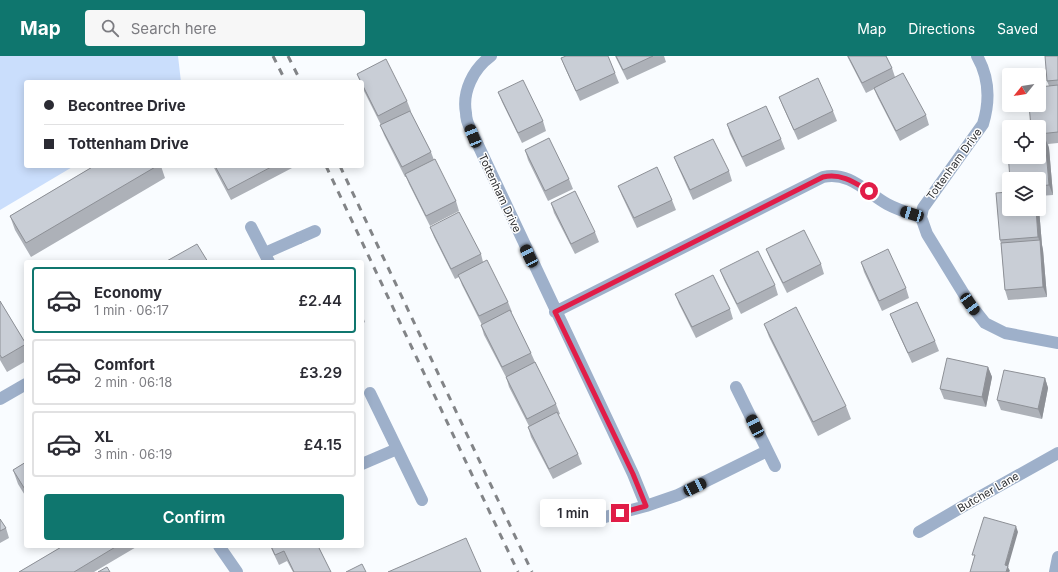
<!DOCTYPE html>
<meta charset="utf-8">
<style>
body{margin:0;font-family:Inter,sans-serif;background:#f7f7f7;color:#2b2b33;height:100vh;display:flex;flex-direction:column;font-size:15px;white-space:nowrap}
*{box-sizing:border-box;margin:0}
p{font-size:13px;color:#7c7c81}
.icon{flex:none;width:22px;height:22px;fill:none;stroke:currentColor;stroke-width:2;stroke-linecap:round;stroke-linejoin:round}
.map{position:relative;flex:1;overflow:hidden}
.sheet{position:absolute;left:24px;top:204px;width:340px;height:288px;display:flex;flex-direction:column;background:#fff;border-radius:4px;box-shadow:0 2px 10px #0003}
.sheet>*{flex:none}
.hud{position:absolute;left:24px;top:24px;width:340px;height:88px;border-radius:4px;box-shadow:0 2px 10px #0003;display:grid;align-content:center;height:88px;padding:0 20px;background:#fff}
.needle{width:26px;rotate:240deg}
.buttons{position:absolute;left:1002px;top:12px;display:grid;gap:8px}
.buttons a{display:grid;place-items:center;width:44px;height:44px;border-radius:4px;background:#fff;box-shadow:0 2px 10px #0003;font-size:20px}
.end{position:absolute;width:18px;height:18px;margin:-9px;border:5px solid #e11d48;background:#fff;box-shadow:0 0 0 2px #fff}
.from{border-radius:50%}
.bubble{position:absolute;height:28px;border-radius:4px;background:#fff;box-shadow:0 2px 10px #0003;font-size:13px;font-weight:600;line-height:28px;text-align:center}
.car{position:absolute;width:12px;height:24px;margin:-12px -6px;border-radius:5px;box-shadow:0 0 3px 1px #0007;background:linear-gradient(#222 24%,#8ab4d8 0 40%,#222 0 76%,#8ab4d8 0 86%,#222 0)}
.hud b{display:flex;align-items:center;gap:14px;height:38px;font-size:15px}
.hud b+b{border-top:1px solid #e1e1e2}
.hud i{width:10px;height:10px;background:#2b2b33}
ul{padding:7px 0 0;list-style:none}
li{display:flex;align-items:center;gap:12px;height:66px;margin:0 8px 6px;padding:0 12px;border:2px solid #e1e1e2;border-radius:4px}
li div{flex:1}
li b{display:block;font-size:15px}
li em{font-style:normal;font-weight:600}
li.on{border-color:#0f766e}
li>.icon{width:36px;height:36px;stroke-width:1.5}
.primary-button{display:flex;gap:8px;margin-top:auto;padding:8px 20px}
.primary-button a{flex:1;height:46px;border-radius:4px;background:#0f766e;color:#fff;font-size:16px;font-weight:600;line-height:46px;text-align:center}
header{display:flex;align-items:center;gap:24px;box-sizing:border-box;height:56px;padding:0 20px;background:#0f766e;color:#fff}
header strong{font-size:19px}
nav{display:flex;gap:22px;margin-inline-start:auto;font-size:14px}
.search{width:280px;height:36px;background:#f7f7f7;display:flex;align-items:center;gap:10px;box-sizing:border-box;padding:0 14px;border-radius:4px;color:#7c7c81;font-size:15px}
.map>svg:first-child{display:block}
.green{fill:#cadefc}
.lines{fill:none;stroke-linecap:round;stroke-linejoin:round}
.lane{stroke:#9eb0ca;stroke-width:12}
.street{stroke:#9eb0ca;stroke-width:12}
.rail{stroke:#828487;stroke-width:3;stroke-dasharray:7 7;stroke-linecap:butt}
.wall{fill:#adb1b8}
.shaded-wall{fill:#8d9096}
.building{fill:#c9ced6;stroke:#8d9096}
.route{stroke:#e11d48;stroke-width:5}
.labels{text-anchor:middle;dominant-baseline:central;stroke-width:3;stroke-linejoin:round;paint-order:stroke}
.street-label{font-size:11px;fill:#2e2f32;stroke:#fff}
</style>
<header>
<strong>Map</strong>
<div class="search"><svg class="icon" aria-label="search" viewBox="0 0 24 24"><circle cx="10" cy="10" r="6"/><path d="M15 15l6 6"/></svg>Search here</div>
<nav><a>Map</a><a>Directions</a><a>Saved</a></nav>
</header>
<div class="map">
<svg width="1058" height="516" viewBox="0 0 1058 516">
<rect width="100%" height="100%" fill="#f9fcff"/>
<path class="green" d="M0 0H178L181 26H26V110H74L0 154Z"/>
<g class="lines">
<path class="lane" d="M299 182 315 175
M370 337 422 444
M362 408 397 393"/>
<path class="street" d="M491 0C473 13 462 36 466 57 466 62 468 68 470 72L633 418 646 450
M977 0C989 21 990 45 983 68L923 152 921 161 927 178 970 248 985 267 1005 277 1058 287
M251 171 269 206
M265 197 299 182
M555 256 823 121C849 115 866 136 887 148 898 154 909 157 921 161
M736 331 775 410
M0 343 26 328
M594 464 646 450 678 439 767 395
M919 476 967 448 1058 397
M219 490 237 516
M1055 516 1058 501"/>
<path class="rail" d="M273 0 286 26
M288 0 301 26
M326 110 518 516
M340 110 532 516"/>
</g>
<path class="wall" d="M615 0H664L666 6 627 24Z
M847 0H886L892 12 895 21 926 59 929 69 900 85 878 42 874 33 866 37Z
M1058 0V87L1048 88 1049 92 1053 139 1039 140V71L1049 30 1047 25Z
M561 2 615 17 619 27 580 45 565 12Z
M357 18 407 45 411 55H410L431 96 434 104 456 145 459 155 430 170 409 128 406 121H405L384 79 380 69H381L362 31V26H360Z
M498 36 543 65 546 75 522 87 502 46Z
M779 41 833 55 837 65 798 84 783 51Z
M727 68 781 83 785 93 746 111 730 78Z
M525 94 569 123 573 133 548 145 528 104Z
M674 101 729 115 732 125 693 144 678 111Z
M94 110H161L165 122 31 201 15 174 10 160Z
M213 110H291L292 112 231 144Z
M618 130 672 144 676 154 637 172 622 140Z
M551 147 595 176 599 186 575 198 554 157Z
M1039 153 1042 189 1043 194 1047 241 1008 244 1005 234 1001 188 1000 184Z
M430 171 481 198 483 206 508 246 512 256H511L531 297 535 306 556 348 560 358 558 359 578 398 582 408 553 423 531 381 528 371 529 370 509 331 506 321 484 279 481 269H482L462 229 459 221 455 223 434 181Z
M766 193 821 208 824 218 787 237 770 203Z
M861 206 906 232 909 242 882 255 864 216Z
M720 214 775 229 778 239 741 258 724 224Z
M675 238 730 253 733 263 696 282 679 248Z
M0 245 26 288V305L7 316 0 304Z
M362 258 365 266 362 268Z
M890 258 935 285 939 295 912 307 894 268Z
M764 268 846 350 851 363 818 380 769 281Z
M988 311 992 321 986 351 944 343 940 333Z
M1045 322 1048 332 1042 363 1001 354 997 344Z
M26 406V441L18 428 13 414Z
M0 463 6 472 9 482 0 487Z
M63 490H138L94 516H19Z
M270 490H318L331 516H293L287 505 279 509Z"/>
<path class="shaded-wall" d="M1045 82 1049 92 1053 139 1049 129Z
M1036 153H1039L1042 189 1043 194 1047 241 1043 231 1040 186 1038 181Z
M988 311 992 321 986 351 982 341Z
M1045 322 1048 332 1042 363 1038 353Z
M1016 470 1018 476 1008 511 1010 515 1009 516H1006L1005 509Z"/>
<path class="building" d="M566 0H608L615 17 576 35 561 2Z
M616 0H653L623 14Z
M848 0H886L892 12 862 27Z
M1045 0H1058V24L1047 25Z
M386 3 407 45 378 60 362 28V26H361L357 18Z
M903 17 926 59 896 75 874 32Z
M818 22 833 55 794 74 779 41Z
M523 24 543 65 518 77 498 36Z
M1058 29V76L1039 78V71H1031L1029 49H1039V31Z
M766 50 781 83 742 101 727 68Z
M410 55 431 96 402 111 380 69Z
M549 82 569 123 545 135 525 94Z
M1039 82H1045L1049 129 1039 130V123H1010L1007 85H1009V101H1039Z
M713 83 729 115 690 134 674 101Z
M435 103 456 145 426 160 405 118Z
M94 110H157L26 187 10 160Z
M215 110H273L228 134Z
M657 111 672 144 634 162 618 130Z
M575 135 595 176 571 188 551 147Z
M1009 136V153H1036L1038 181 1000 184 996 137Z
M459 156 481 198 451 213 430 171Z
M804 174 821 208 783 227 766 193Z
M1040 184 1043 231 1005 234 1001 187Z
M197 188 208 206H165Z
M888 193 906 232 879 245 861 206Z
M758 195 775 229 737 248 720 214Z
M487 204 508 246 479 260 458 219Z
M713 219 730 253 692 271 675 238Z
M0 245 26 288 2 302 0 299Z
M917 246 935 285 908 297 890 258Z
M796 251 846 350 813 366 764 268Z
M510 254 531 297 502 311 481 269Z
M947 302 988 311 982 341 940 333Z
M535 306 556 348 527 363 506 321Z
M1004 314 1045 322 1038 353 997 344Z
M557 356 578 398 549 413 528 371Z
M26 406V435L13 414Z
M984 461 1016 470 1005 509 1008 510 1006 516H970L975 499H972Z
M0 463 6 472 0 475Z
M466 482 481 516H388Z
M63 490H117L74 516H19Z
M271 490H318L331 516H294L284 495 275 499Z
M362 508 366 516H346Z
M107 511 110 516H98Z"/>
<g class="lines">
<path class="route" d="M620 457 646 450 633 418 555 256 823 121C841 117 854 126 869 135"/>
</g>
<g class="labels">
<g class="street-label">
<text transform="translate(954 108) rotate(-54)">Tottenham Drive</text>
<text transform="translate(500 137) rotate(65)">Tottenham Drive</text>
<text transform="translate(988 436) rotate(-30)">Butcher Lane</text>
</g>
</g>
</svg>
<div class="buttons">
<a><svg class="needle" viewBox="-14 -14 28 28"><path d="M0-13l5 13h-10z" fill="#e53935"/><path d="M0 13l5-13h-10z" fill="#7c7c81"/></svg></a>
<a><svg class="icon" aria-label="locate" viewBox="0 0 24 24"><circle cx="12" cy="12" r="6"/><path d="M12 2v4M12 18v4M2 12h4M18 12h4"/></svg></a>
<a><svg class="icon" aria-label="layers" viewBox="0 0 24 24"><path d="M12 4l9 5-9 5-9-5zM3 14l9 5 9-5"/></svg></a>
</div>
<i class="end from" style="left:869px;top:135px"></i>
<i class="end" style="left:620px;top:457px"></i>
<div class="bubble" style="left:540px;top:443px;width:66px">1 min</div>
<i class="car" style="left:473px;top:80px;rotate:338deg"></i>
<i class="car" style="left:912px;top:158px;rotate:286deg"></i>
<i class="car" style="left:529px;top:200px;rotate:334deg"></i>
<i class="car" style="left:970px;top:248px;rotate:145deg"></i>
<i class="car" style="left:755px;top:370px;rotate:334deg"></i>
<i class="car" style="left:695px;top:431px;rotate:64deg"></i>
<div class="hud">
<b><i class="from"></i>Becontree Drive</b>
<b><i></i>Tottenham Drive</b>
</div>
<section class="sheet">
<ul>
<li class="on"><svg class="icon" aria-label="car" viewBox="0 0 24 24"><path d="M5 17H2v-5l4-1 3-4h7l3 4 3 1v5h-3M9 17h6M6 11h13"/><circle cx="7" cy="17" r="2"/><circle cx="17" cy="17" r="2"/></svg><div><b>Economy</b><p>1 min · 06:17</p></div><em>£2.44</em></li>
<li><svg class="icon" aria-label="car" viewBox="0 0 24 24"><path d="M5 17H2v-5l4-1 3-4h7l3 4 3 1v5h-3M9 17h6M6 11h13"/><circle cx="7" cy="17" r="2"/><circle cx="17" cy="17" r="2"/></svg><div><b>Comfort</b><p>2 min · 06:18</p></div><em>£3.29</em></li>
<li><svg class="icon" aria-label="car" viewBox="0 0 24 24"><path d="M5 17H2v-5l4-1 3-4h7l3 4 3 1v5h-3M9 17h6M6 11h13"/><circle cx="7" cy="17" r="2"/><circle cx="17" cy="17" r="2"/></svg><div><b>XL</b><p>3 min · 06:19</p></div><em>£4.15</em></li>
</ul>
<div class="primary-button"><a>Confirm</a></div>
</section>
</div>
